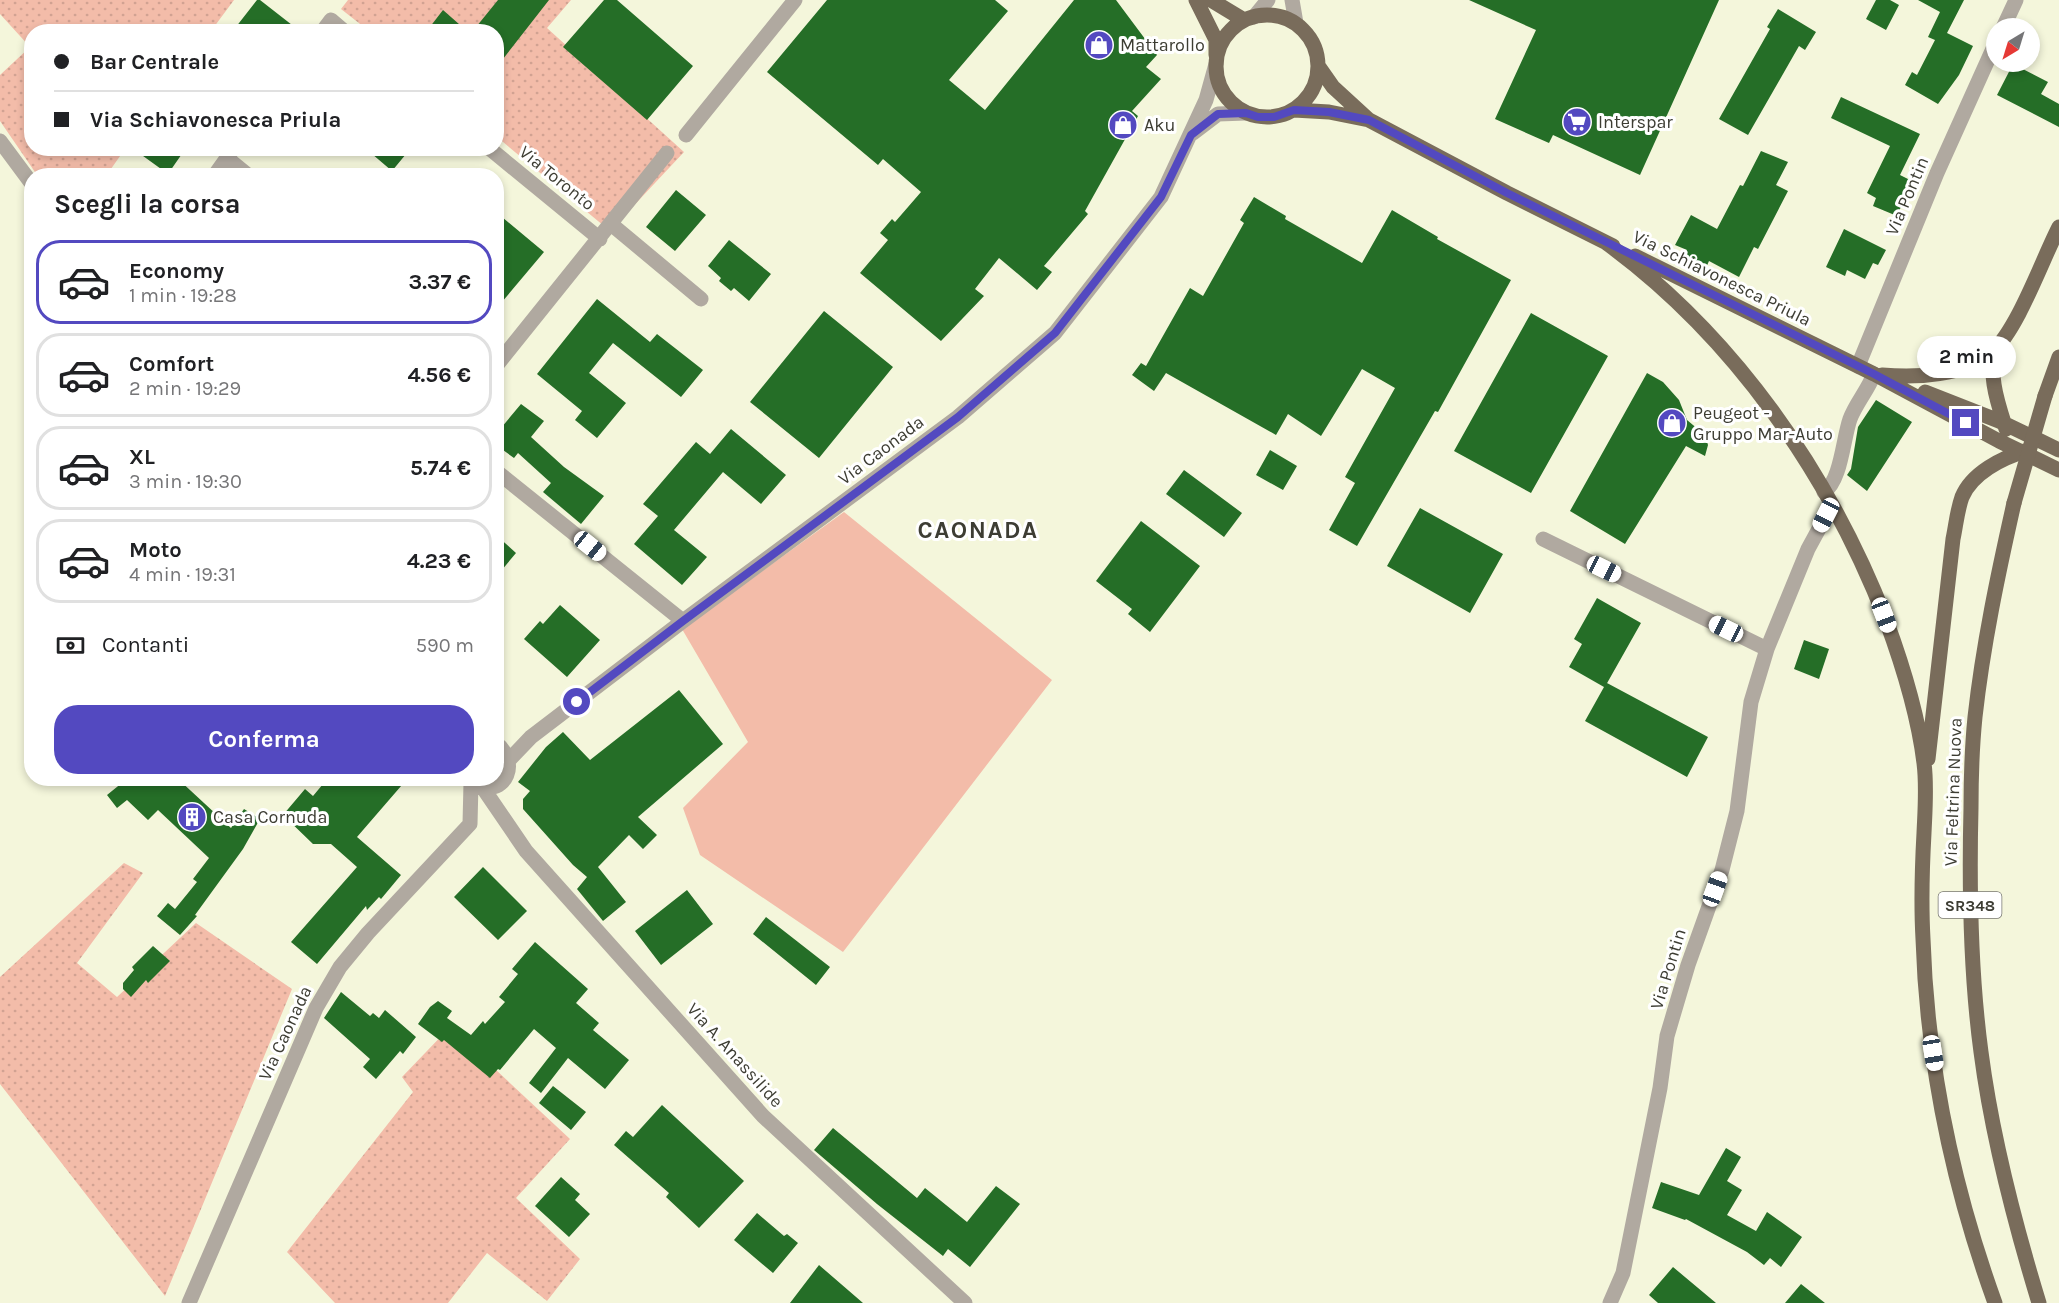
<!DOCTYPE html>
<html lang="it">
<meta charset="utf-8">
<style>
body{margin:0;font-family:Karla,sans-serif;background:#f2f2f2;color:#202124;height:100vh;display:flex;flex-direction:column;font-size:22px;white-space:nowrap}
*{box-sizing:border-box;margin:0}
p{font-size:20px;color:#757577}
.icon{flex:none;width:33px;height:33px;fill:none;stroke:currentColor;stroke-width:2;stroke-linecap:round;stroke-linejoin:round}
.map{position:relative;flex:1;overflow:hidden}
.side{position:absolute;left:24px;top:168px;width:480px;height:618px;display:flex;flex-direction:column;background:#fff;border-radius:24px;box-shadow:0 3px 9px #0003}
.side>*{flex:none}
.top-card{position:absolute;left:24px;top:24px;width:480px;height:132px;border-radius:24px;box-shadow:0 3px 9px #0003;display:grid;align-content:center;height:132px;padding:0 30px;background:#fff}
.needle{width:39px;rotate:218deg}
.tools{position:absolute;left:1986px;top:18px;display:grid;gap:12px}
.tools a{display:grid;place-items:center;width:54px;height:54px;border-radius:50%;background:#fff;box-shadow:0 3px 9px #0003;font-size:30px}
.end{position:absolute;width:27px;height:27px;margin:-14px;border:8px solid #5349c0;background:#fff;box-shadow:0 0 0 3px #fff}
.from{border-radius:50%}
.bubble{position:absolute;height:42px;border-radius:21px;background:#fff;box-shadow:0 3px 9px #0003;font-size:20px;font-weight:700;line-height:42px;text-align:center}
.car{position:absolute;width:18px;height:36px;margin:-18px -9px;border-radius:8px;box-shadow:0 0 4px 2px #0007;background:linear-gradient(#fff 24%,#345 0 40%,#fff 0 76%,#345 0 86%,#fff 0)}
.top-card b{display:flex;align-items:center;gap:21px;height:57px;font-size:22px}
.top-card b+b{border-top:2px solid #e0e0e0}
.top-card i{width:15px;height:15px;background:#202124}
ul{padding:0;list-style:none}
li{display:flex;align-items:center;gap:18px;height:84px;margin:0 12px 9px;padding:0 18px;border:3px solid #e0e0e0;border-radius:24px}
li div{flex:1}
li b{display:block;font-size:22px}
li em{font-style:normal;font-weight:700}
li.selected{border-color:#5349c0}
li>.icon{width:54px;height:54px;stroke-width:1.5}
h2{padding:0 30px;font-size:27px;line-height:72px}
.pay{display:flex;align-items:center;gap:15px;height:66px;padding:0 30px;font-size:22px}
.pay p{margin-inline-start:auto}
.button{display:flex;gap:12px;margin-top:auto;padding:12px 30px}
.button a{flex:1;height:69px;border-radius:24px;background:#5349c0;color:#fff;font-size:24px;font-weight:700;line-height:69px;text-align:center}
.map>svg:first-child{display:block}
.grass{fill:url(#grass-dots)}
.pitch{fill:#f3bca9}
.building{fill:#256e27}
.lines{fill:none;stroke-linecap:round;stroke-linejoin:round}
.street{stroke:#b0a9a0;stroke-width:15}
.primary{stroke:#796c5b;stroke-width:15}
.primary-bridge{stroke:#796c5b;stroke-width:15}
.route{stroke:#5349c0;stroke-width:8}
.labels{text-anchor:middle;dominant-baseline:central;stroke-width:6;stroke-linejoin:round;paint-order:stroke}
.shield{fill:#fff;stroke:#777770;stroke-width:1.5}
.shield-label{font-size:16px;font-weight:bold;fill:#3d3d33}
.poi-label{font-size:18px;fill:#3d3d33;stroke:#fff;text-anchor:start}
.street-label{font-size:18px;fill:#3d3d33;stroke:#fff}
.district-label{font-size:24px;font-weight:bold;letter-spacing:1.5px;fill:#3d3d33;stroke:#fff}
</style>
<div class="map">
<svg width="2059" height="1303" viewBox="0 0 2059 1303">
<defs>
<pattern id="grass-dots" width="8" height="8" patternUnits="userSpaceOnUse" patternTransform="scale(1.5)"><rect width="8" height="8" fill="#f3bca9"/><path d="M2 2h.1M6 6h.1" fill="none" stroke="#d1a292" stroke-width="1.8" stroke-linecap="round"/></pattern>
</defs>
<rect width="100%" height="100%" fill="#f4f6db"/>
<path class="grass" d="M0 0H234L211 31 32 32V148L125 149 106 176 37 175 0 121V75L30 47 0 14Z
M348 0H571L547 28 684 152 610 231 497 137 496 32 369 31 341 9Z
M124 863 143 873 77 963 117 997 196 923 292 989 165 1296 0 1084V977Z
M450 1027 570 1139 516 1198 580 1259 547 1301 487 1253 448 1303H335L287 1252 413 1092 402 1077Z"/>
<path class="pitch" d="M844 512 1052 680 843 952 700 855 683 808 748 742 682 629Z"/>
<path class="building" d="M257 0H260L301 32H232Z
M498 0H549L496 68V32H472Z
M604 0H617L693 66 647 120 563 47Z
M827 0H995L1008 11 949 80 985 110 1074 0H1116L1157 55 1146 67 1161 79 1132 111 1138 116 1085 211 1088 214 1044 266 1052 272 1037 290 999 258 975 289 984 296 941 341 860 273 888 240 880 233 892 219 895 222 921 192 883 159 878 165 767 72Z
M1469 0H1719L1640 175 1553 135 1549 143 1495 119 1536 30Z
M1876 0H1890L1899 5 1886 30 1866 19Z
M1918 0H1964L1947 33 1973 46 1959 75 1938 104 1905 85 1912 72 1917 75 1935 40 1928 37 1940 12Z
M1778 9 1816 32 1805 50 1799 46 1748 135 1719 119 1770 29 1767 27Z
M443 10 468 32H426Z
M2013 64 2048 82 2041 94 2059 104V127L1997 95Z
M1841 97 1920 134 1900 175 1910 180 1907 187 1909 188 1897 216 1873 206 1876 198 1867 193 1890 146 1831 118Z
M132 148H186L168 174Z
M365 148H411L392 171Z
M1761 151 1788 162 1776 185 1788 191 1758 249 1754 247 1739 277 1709 261 1705 270 1682 258 1687 250 1675 245 1691 215 1717 229 1740 185 1743 186Z
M676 190 706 215 675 251 646 227Z
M1254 197 1286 216 1285 219 1362 263 1392 210 1438 237 1437 239 1511 280 1438 412 1435 411 1357 546 1329 530 1355 483 1345 477 1395 388 1362 369 1321 436 1288 414 1276 435 1166 373 1154 391 1132 375 1141 363 1146 366 1190 288 1203 296 1244 223 1240 220Z
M496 212 544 252 496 309Z
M1844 229 1886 250 1878 265 1873 263 1865 279 1847 270 1845 276 1826 267Z
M729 240 771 274 749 301 734 288 731 291 719 281 721 278 708 266Z
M597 299 650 342 657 334 703 370 681 397 613 343 589 373 626 403 597 438 575 420 582 411 537 374Z
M824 311 893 367 819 458 750 402Z
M1531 313 1608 356 1531 493 1454 451Z
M1647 373 1663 382 1679 400 1687 420 1705 435 1708 445 1705 456 1686 446 1625 544 1570 511Z
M1876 400 1912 422 1867 491 1847 475 1851 469 1858 427Z
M521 404 544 421 531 437 564 467 604 496 581 524 543 492 551 483 518 453 514 458 496 445V434Z
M731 429 786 475 761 504 723 472 674 530 707 557 682 585 634 544 658 516 643 504 696 442 710 454Z
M1270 450 1297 466 1283 490 1256 475Z
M1184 470 1242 513 1224 537 1166 494Z
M1420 508 1503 554 1470 613 1387 566Z
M1141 521 1200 566 1150 632 1128 614 1132 609 1096 581Z
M496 535 516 553 496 577Z
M1597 598 1641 623 1606 685 1607 683 1708 737 1687 777 1585 721 1604 687 1569 667 1582 644 1574 639Z
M560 605 600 640 567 677 524 639 540 621 543 624Z
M1804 640 1829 649 1819 679 1794 669Z
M679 690 723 744 638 817 657 835 643 849 629 835 598 867 626 902 603 921 577 889 587 877 573 865 523 809V799L530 791 518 782 546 747 563 732 590 760Z
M128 778H177L231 828 244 809 260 819 243 849 195 915 197 916 180 935 157 916 168 903 175 909 197 882 193 879 209 858 158 810 148 820 127 800 117 808 107 795Z
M328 778H408L357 837 401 875 381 899 379 897 367 910 366 906 317 964 291 942 357 867 331 844H313L283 815 305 789 313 796Z
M483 867 527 911 498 940 454 897Z
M687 890 713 924 661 965 635 931Z
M766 917 830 967 816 985 753 934Z
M535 942 588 989 576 1003 599 1023 593 1030 629 1060 605 1089 568 1058 541 1093 529 1083 556 1048 534 1029 500 1070 498 1069 490 1078 444 1040 442 1042 418 1024 430 1007 438 1001 452 1011 447 1018 471 1035 483 1021 485 1024 505 1002 499 997 518 974 512 969Z
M153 946 170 961 148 983 146 980 131 997 123 989V983L134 970 132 967Z
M341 992 370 1016 373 1013 379 1018 385 1010 416 1037 403 1054 400 1051 376 1079 363 1067 370 1059 324 1018Z
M553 1086 586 1112 571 1130 539 1103Z
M662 1105 744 1181 699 1228 666 1197 669 1193 614 1145 626 1131 633 1137Z
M833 1128 917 1198 925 1188 967 1222 996 1186 1020 1204 970 1267 948 1249 943 1256 877 1204 814 1150Z
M1726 1148 1741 1157 1727 1181 1742 1190 1727 1215 1756 1231 1767 1212 1802 1237 1781 1267 1770 1258 1764 1265 1747 1252 1686 1219 1685 1220 1652 1208 1661 1182 1699 1195Z
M561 1177 580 1194 575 1200 590 1214 569 1237 535 1206Z
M757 1213 784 1236 787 1234 798 1243 773 1273 734 1240Z
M819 1265 863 1303H790Z
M1673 1267 1716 1303H1658L1649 1295Z
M1801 1284 1825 1303H1785Z"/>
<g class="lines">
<path class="street" d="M1292 0 1296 23
M1254 17 1268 0
M2003 28 2016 0
M322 32 331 20 345 32
M1193 133 1218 114 1246 113
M686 135 795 0
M0 141 32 184
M489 148 600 239
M227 158 249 176
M214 176 234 148
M611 224 701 299
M496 366 667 153
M1858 366 1937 173 1996 42
M496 471 683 621
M1824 492C1841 481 1843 439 1850 419 1856 403 1868 390 1874 374
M1543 539 1767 649
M509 760 531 737 683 621 958 417 1055 333 1161 197 1206 100 1216 64
M477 787C507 795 520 762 496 743
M483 788 526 851 763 1116 965 1303
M189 1303 316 1008 340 967 368 933 470 824 471 783
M1610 1303 1623 1273 1660 1088 1667 1036 1688 965 1722 870 1737 811 1751 702 1767 649 1808 549 1827 514 1832 508"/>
<path class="primary" d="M1196 0 1216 40V55
M1211 0 1244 20
M1216 66a51 51 0 1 1 102 0a51 51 0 1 1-102 0Z
M1319 67 1333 87 1369 120 1507 193 1613 246
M1294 110 1329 112 1369 120
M1605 242C1733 335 1829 473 1886 620 1903 666 1918 714 1924 763 1927 786 1925 810 1924 833 1922 869 1921 904 1923 939 1927 1062 1953 1187 1995 1303
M1635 256 1874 374 1999 441 2059 470
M1998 345C1986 371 1998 404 2006 429
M1882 375C1916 378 1964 376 1992 352 2018 329 2042 260 2059 227
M1925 392 1999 421 2059 450
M2045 396 2059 357
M2014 503C1998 574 1983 645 1975 717 1972 747 1971 777 1971 808 1969 889 1970 970 1981 1052 1992 1137 2014 1221 2039 1303
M1928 759 1953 539C1956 525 1957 511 1962 497 1972 473 2002 458 2025 451"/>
<path class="primary-bridge" d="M2014 503 2045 396"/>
</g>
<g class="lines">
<path class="route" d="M577 702 683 621 958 417 1055 333 1161 197 1191 135 1218 114 1246 113 1258 117H1274L1294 110 1329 112 1369 120 1507 193 1874 374 1966 423"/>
</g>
<defs>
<g id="shop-disc" transform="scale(1.5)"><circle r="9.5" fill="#5349c0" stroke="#fff"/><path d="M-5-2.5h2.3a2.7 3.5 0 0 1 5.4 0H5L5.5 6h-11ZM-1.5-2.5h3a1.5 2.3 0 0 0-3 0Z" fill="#fff"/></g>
<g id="supermarket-disc" transform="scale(1.5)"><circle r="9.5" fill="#5349c0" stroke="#fff"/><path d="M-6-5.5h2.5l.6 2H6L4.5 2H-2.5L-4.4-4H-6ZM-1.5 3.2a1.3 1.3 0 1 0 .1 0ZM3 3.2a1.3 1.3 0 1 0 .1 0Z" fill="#fff"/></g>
<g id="building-disc" transform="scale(1.5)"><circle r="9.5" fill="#5349c0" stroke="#fff"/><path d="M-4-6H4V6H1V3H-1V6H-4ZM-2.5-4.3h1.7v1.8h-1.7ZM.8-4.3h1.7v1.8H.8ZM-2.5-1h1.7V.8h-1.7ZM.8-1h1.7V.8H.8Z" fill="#fff"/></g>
</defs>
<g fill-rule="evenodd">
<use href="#shop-disc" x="1099" y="45"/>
<use href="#supermarket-disc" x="1577" y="122"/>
<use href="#shop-disc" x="1123" y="125"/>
<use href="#shop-disc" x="1672" y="423"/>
<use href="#building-disc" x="192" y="817"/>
</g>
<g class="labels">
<rect class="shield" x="1938.5" y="892" width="63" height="26" rx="4.5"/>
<g class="shield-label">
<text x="1970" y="905">SR348</text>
</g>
<g class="poi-label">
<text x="1120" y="45">Mattarollo</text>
<text x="1598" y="122">Interspar</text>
<text x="1144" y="125">Aku</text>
<text x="1693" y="413">Peugeot -<tspan x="1693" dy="21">Gruppo Mar-Auto</tspan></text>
<text x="213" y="817">Casa Cornuda</text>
</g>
<g class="street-label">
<text transform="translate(557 178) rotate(39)">Via Toronto</text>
<text transform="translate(1907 196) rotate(-67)">Via Pontin</text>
<text transform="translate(1722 278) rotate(26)">Via Schiavonesca Priula</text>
<text transform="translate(881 450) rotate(-37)">Via Caonada</text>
<text transform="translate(1953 792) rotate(-88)">Via Feltrina Nuova</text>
<text transform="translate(1668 969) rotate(-73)">Via Pontin</text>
<text transform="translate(285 1033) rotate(-65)">Via Caonada</text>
<text transform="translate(735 1055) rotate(48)">Via A. Anassilide</text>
</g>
<g class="district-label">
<text x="978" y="530">CAONADA</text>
</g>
</g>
</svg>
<div class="tools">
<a><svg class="needle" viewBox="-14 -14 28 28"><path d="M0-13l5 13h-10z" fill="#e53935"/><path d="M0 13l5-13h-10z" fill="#757577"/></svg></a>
</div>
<i class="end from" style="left:577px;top:702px"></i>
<i class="end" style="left:1966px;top:423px"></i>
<div class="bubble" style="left:1917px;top:336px;width:99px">2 min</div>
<i class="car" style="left:1826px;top:515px;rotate:207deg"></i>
<i class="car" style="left:590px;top:546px;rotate:129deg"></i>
<i class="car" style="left:1604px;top:569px;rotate:116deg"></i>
<i class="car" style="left:1884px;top:615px;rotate:159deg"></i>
<i class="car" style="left:1726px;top:629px;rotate:296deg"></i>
<i class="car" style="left:1715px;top:889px;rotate:20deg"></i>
<i class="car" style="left:1933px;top:1053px;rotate:171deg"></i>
<div class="top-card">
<b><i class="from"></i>Bar Centrale</b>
<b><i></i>Via Schiavonesca Priula</b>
</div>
<section class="side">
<h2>Scegli la corsa</h2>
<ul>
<li class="selected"><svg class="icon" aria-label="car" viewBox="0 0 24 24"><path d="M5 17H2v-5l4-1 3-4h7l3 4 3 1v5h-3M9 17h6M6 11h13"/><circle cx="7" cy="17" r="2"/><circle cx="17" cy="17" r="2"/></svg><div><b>Economy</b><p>1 min · 19:28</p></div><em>3.37 €</em></li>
<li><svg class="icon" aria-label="car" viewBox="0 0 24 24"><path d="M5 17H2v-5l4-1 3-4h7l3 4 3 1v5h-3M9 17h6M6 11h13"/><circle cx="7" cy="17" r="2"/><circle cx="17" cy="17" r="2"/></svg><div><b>Comfort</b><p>2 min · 19:29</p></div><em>4.56 €</em></li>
<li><svg class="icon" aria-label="car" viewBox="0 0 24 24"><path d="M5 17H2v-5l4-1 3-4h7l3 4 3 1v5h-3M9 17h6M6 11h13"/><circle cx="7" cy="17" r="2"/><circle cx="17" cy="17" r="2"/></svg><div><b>XL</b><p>3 min · 19:30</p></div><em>5.74 €</em></li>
<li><svg class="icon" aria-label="car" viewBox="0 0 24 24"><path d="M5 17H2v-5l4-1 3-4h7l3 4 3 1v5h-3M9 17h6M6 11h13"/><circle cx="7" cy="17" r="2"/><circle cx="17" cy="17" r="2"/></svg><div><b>Moto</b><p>4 min · 19:31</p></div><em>4.23 €</em></li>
</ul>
<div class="pay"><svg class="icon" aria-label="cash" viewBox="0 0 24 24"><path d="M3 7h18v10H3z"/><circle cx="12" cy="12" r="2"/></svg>Contanti<p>590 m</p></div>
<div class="button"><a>Conferma</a></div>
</section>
</div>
